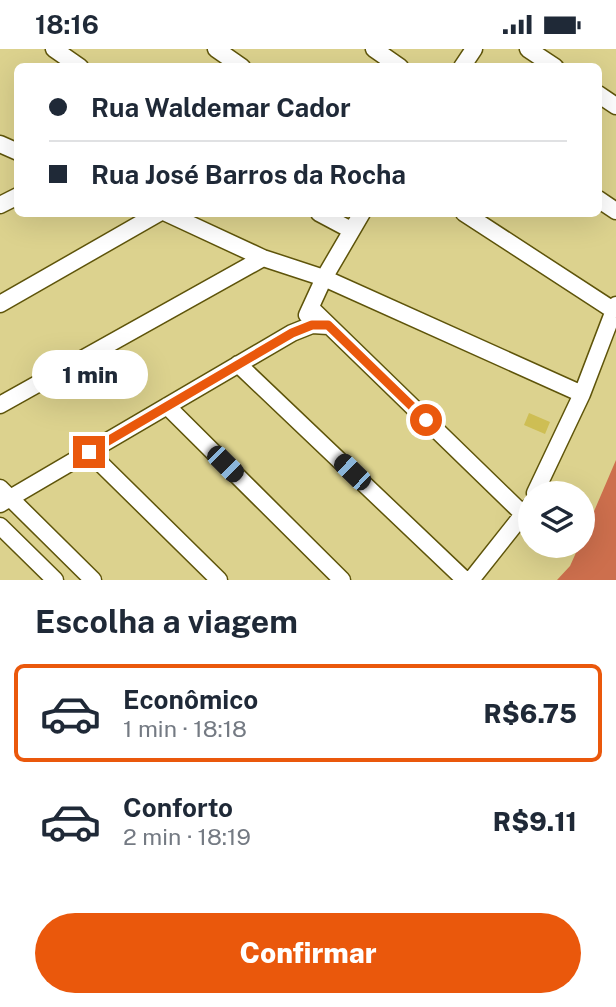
<!DOCTYPE html>
<html lang="pt">
<meta charset="utf-8">
<style>
body{margin:0;font-family:"Public Sans",sans-serif;background:#f2f2f3;color:#1f2937;height:100vh;display:flex;flex-direction:column;font-size:26px;white-space:nowrap}
*{box-sizing:border-box;margin:0}
p{font-size:23px;color:#747a83}
.icon{flex:none;width:38px;height:38px;fill:none;stroke:currentColor;stroke-width:2;stroke-linecap:round;stroke-linejoin:round}
.map{position:relative;height:531px;overflow:hidden}
.panel{display:flex;flex-direction:column;background:#fff;flex:1}
.panel>*{flex:none}
.top-card{position:absolute;left:14px;top:14px;width:588px;height:154px;border-radius:10px;box-shadow:0 7px 28px #0002;display:grid;align-content:center;height:154px;padding:0 35px;background:#fff}
.fabs{position:absolute;left:518px;top:432px;display:grid;gap:14px}
.fabs a{display:grid;place-items:center;width:77px;height:77px;border-radius:50%;background:#fff;box-shadow:0 7px 28px #0002;font-size:35px}
.end{position:absolute;width:32px;height:32px;margin:-16px;border:9px solid #ea580c;background:#fff;box-shadow:0 0 0 4px #fff}
.from{border-radius:50%}
.bubble{position:absolute;height:49px;border-radius:24px;background:#fff;box-shadow:0 7px 28px #0002;font-size:23px;font-weight:800;line-height:49px;text-align:center}
.car{position:absolute;width:21px;height:42px;margin:-21px -10px;border-radius:9px;box-shadow:0 0 5px 2px #0007;background:linear-gradient(#222 24%,#8ab4d8 0 40%,#222 0 76%,#8ab4d8 0 86%,#222 0)}
.top-card b{display:flex;align-items:center;gap:24px;height:66px;font-size:26px}
.top-card b+b{border-top:2px solid #e0e1e3}
.top-card i{width:18px;height:18px;background:#1f2937}
ul{padding:0;list-style:none}
li{display:flex;align-items:center;gap:21px;height:98px;margin:0 14px 10px;padding:0 21px;border:4px solid transparent;border-radius:10px}
li div{flex:1}
li b{display:block;font-size:26px}
li em{font-style:normal;font-weight:800}
li.current{border-color:#ea580c}
li>.icon{width:63px;height:63px;stroke-width:1.5}
h2{padding:0 35px;font-size:32px;line-height:84px}
.action{display:flex;gap:14px;margin-top:auto;padding:14px 35px}
.action a{flex:1;height:80px;border-radius:42px;background:#ea580c;color:#fff;font-size:28px;font-weight:800;line-height:80px;text-align:center}
.status{display:flex;justify-content:space-between;align-items:center;height:49px;padding:0 35px;background:#fff;direction:ltr}
.status svg{height:19px;fill:currentColor}
.map>svg:first-child{display:block}
.forest{fill:#cd6f4d}
.building{fill:#cebe54}
.lines{fill:none;stroke-linecap:round;stroke-linejoin:round}
.minor-casing{stroke:#5e540a;stroke-width:19}
.minor{stroke:#fff;stroke-width:16}
.route{stroke:#ea580c;stroke-width:9}
</style>
<div class="status"><b>18:16</b><svg viewBox="0 0 49 12"><path d="M0 12V9h3v3zM5 12V6h3v6zM10 12V3h3v9zM15 12V0h3v12zM26 1h20v11H26zM47 4h2v5h-2z"/></svg></div>
<div class="map">
<svg width="616" height="531" viewBox="0 0 616 531">
<rect width="100%" height="100%" fill="#dcd28e"/>
<path class="forest" d="M616 411V531H557L570 517 579 497H583V488Z"/>
<path class="building" d="M529 364 550 373 545 385 524 376Z"/>
<g class="lines">
<g class="minor-casing">
<path id="minor" d="M54 0 80 18
M216 0 242 18
M374 0 400 18
M528 0 555 18
M462 18 474 0
M598 45 616 57
M0 95 18 103
M598 150 616 162
M0 156 18 147
M166 164 263 209 324 229 582 345
M319 164 351 181
M464 164 613 261
M0 255 159 164
M312 260 524 466
M307 266 324 229 362 164
M238 315 465 531
M0 356 263 209
M167 357 342 531
M89 403 219 531
M0 439 93 531
M535 444 582 345 616 256
M0 455 292 284 312 276 328 277
M0 477 55 531
M471 531 528 459"/>
</g>
<use href="#minor" class="minor"/>
</g>
<g class="lines">
<path class="route" d="M89 403 292 284 312 276H328L426 371"/>
</g>
</svg>
<div class="fabs">
<a><svg class="icon" aria-label="layers" viewBox="0 0 24 24"><path d="M12 4l9 5-9 5-9-5zM3 14l9 5 9-5"/></svg></a>
</div>
<i class="end from" style="left:426px;top:371px"></i>
<i class="end" style="left:89px;top:403px"></i>
<div class="bubble" style="left:32px;top:301px;width:116px">1 min</div>
<i class="car" style="left:225px;top:415px;rotate:135deg"></i>
<i class="car" style="left:352px;top:423px;rotate:314deg"></i>
<div class="top-card">
<b><i class="from"></i>Rua Waldemar Cador</b>
<b><i></i>Rua José Barros da Rocha</b>
</div>
</div>
<section class="panel">
<h2>Escolha a viagem</h2>
<ul>
<li class="current"><svg class="icon" aria-label="car" viewBox="0 0 24 24"><path d="M5 17H2v-5l4-1 3-4h7l3 4 3 1v5h-3M9 17h6M6 11h13"/><circle cx="7" cy="17" r="2"/><circle cx="17" cy="17" r="2"/></svg><div><b>Econômico</b><p>1 min · 18:18</p></div><em>R$6.75</em></li>
<li><svg class="icon" aria-label="car" viewBox="0 0 24 24"><path d="M5 17H2v-5l4-1 3-4h7l3 4 3 1v5h-3M9 17h6M6 11h13"/><circle cx="7" cy="17" r="2"/><circle cx="17" cy="17" r="2"/></svg><div><b>Conforto</b><p>2 min · 18:19</p></div><em>R$9.11</em></li>
</ul>
<div class="action"><a>Confirmar</a></div>
</section>
